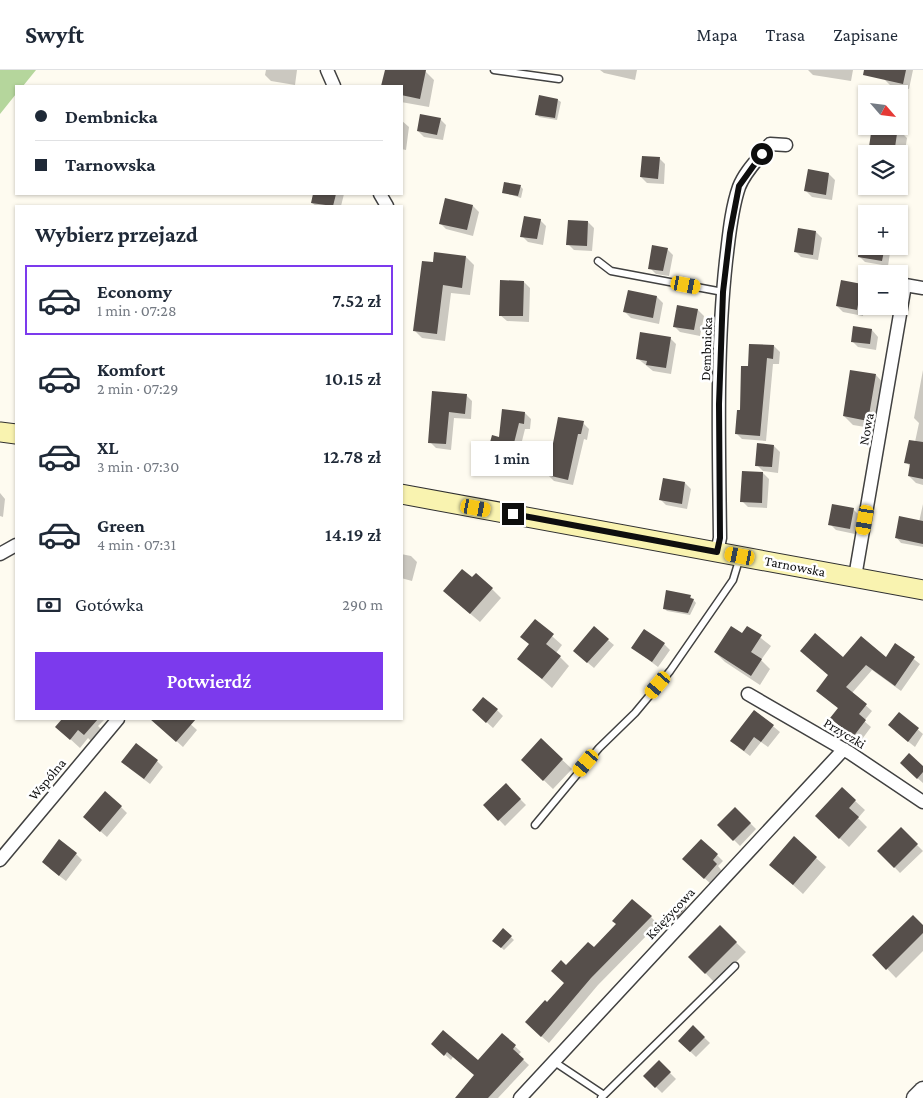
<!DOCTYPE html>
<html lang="pl">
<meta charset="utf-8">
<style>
body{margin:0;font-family:"Crimson Pro",serif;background:#f6f6f7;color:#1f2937;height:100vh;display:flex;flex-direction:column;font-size:19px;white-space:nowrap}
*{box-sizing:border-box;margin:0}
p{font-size:16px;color:#747a83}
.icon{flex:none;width:28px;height:28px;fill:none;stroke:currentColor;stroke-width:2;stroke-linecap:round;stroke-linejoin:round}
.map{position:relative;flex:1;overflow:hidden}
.details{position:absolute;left:15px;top:135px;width:388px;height:515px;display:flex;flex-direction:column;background:#fff;border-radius:0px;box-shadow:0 1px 4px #0004}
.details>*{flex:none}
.hud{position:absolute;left:15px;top:15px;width:388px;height:110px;border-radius:0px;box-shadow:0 1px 4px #0004;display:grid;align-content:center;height:110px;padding:0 20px;background:#fff}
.needle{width:32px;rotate:118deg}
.buttons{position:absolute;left:858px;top:15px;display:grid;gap:10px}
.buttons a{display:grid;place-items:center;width:50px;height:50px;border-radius:0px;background:#fff;box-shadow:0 1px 4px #0004;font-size:25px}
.end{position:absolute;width:22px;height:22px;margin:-11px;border:6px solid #0e0e0e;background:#fff;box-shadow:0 0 0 2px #fff}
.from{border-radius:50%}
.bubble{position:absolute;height:35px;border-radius:0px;background:#fff;box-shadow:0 1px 4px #0004;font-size:16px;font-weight:600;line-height:35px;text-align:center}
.car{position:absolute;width:15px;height:30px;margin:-15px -8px;border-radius:6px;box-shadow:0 0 4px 1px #0007;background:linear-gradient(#f5c518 24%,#345 0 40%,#f5c518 0 76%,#345 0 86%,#f5c518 0)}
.hud b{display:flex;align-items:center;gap:18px;height:48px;font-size:19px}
.hud b+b{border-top:1px solid #e0e1e3}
.hud i{width:12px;height:12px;background:#1f2937}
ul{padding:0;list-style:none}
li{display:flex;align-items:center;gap:15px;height:70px;margin:0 10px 8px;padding:0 10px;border:2px solid transparent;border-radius:0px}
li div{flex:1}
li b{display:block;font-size:19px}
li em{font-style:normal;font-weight:600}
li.selected{border-color:#7c3aed}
li>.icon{width:45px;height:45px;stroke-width:1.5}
h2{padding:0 20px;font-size:22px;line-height:60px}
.pay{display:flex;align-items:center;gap:12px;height:55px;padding:0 20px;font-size:19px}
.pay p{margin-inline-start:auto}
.primary-button{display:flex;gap:10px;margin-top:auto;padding:10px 20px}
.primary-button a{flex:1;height:58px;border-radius:0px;background:#7c3aed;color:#fff;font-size:20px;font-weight:600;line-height:58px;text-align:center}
header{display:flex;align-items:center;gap:30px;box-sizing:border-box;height:70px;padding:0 25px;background:#fff;border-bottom:1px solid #e0e1e3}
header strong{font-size:24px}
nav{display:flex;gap:28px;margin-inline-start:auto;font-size:18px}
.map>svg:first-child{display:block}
.forest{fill:#b5d69c}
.shadow{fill:#0003}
.building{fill:#564f4b}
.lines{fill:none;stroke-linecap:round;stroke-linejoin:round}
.service-casing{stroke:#414141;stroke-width:9}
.minor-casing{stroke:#414141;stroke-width:15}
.tertiary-casing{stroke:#414141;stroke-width:19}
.secondary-casing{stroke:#303030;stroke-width:21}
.service{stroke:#fff;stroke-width:6}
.minor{stroke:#fff;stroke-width:12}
.tertiary{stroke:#fff;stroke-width:16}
.secondary{stroke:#f9f3b0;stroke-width:19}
.route{stroke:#0e0e0e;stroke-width:6}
.labels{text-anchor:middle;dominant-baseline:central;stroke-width:5;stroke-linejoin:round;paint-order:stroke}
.street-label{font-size:14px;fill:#0e0e0e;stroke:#fff}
</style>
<header>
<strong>Swyft</strong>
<nav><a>Mapa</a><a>Trasa</a><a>Zapisane</a></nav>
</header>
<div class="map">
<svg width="923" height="1028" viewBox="0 0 923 1028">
<rect width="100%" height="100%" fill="#fefbf0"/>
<path class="forest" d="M0 0H36L23 16H16V24L0 44Z"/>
<path class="shadow" d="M266 0H297L295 15 271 11 265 5Z
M386 0 425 1 434 10 429 37 401 32V16H383Z
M600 0H637L635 10 604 3Z
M808 0H853L851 11 813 5Z
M886 0H913L909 19 890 15 884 9Z
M558 30 561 32 557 50 539 47 537 44Z
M440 49 446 55 443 70 424 67 418 61Z
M401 50 409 57 406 80 401 79Z
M874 56 898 59 907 68 902 101H899V84H869Z
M659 88 665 94 664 114 647 113 641 107Z
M829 104 835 110 832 130 812 127 806 121Z
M520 116 523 119 521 128 503 122Z
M315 124H344L341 136H316L312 133Z
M473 136 479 142 473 166 446 159 440 153Z
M540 150 546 156 543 175 528 172 522 166Z
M588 152 594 158 592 181 574 180 568 174Z
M864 158H866V176H891L888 196 865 192 859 186Z
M816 162 822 168 818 190 801 187 795 181Z
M667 179 673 185 669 206 656 204 650 198Z
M466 187 474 195 470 225 451 223 445 271 422 268 414 260 434 193Z
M524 212 530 218 529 252 507 251 500 245Z
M862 215 866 219 863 246 843 242 837 236Z
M629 221 657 227 663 233 659 254 631 248 625 242Z
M678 237 698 240 704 246 700 266 680 262 674 256Z
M854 258 872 260 878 267 876 280 858 277 852 271Z
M670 268 676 274 671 304 653 301 637 288Z
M774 276 780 282 779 294H773L766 371 742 369 736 363 749 298Z
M923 300V415L916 413 909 406 911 397 906 392 915 372 919 353 914 348Z
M876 305 885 315 877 359 853 355 844 346Z
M433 323 466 325 472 331 471 349 454 348 451 380 436 378 430 372Z
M525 343 531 349 530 359H525L514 403 493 397 487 391 500 369Z
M583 353 589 359 587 370 584 369 573 415 554 411 548 405Z
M774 376 780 382 778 403 763 401 757 395Z
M763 403 769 409 767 438 748 437 742 431Z
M685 413 691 419 687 439 666 435 660 429Z
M0 423 5 429 3 447 0 446Z
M923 434V477L901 473 896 467 919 452Z
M853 439 859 445 855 464 836 460 830 454Z
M401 484 411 486 417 492 412 511 401 508Z
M472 509 492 519 501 528 480 552 454 530Z
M690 526 696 533 690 545 667 541 664 538Z
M535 551 562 575 556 583 569 596 552 618 519 589 530 575Z
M747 557 771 576 761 590 770 599 760 615 725 592 715 582 742 565Z
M608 570 614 575 594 598 581 587Z
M664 574 670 580 658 597 633 578Z
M896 575 920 594 901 621 872 600 852 623 872 641 864 651 871 657 860 672 838 654 839 639 817 621 843 588 886 589Z
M497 640 503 646 493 658 480 646Z
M755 641 780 662 768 677 761 672 750 686 738 677Z
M899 643 923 664 915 677 895 661Z
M64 649H105L98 656 104 662 94 674 88 668 80 678 57 657Z
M156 649H185L197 660 183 677 154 651Z
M541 670 572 699 553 719 532 699Z
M157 691 163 697 150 714 129 698Z
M923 697V713L907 699Z
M506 715 526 735 505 756 485 735Z
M842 719 865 740 858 748 867 757 849 777 826 755Z
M121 737 127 743 107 767 91 753Z
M735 738 756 759 740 776 719 755Z
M901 759 923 781 900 803 879 781Z
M794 768 826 797 803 824 771 795Z
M76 784 82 790 66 811 49 798Z
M717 785 723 791 718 796 722 801 711 814 690 795Z
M679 832 688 840 676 853 667 845Z
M651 847 658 854 598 915 549 973 533 959 547 934 565 914 566 897Z
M923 856V881L896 908 874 885Z
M720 857 746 882 715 913 690 887Z
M503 860 514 870 504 880 494 871Z
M693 957 710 973 696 987 679 971Z
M502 964 521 982 518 985 529 995 498 1028H463L475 1005 453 987 451 990 433 974 478 992Z
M659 992 676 1009 662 1023 645 1006Z"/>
<path class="building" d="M385 0H426L420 29 401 25V16H381Z
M864 0H906L903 14 863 5Z
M539 25 558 29 555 48 535 45Z
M420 44 441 48 437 65 417 61Z
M872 56 898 57 894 84H868Z
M642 86 660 87 658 109 640 107Z
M808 99 829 103 826 125 804 121Z
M504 112 521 115 518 126 502 123Z
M313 124H336L333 136 311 133Z
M445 128 473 135 467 160 439 154Z
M524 146 541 149 537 169 520 167Z
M568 150 588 151 587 176 566 175Z
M798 158 816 161 813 185 794 182Z
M652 175 668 178 663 201 648 199Z
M859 176H885L882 191 858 187Z
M434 182 466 186 462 218 443 215 437 264 413 261 422 191 433 192Z
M500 210 524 211 523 246H499Z
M841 210 862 214 857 240 836 236Z
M628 220 657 226 653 248 623 242Z
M677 235 698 239 694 260 673 257Z
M853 256 872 259 870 274 851 272Z
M640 262 671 267 666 298 646 295 647 291 636 289Z
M749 274 774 275 773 289 767 288 760 366 735 364 737 340H740L741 296H748Z
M850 300 876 304 868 351 843 346Z
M432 321 467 324 465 344 449 342 446 374 428 373Z
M502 339 525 342 524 354 519 353 508 397 485 391 492 365 499 367Z
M558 347 584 351 581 364H578L568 410 547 405Z
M909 370 923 372V409L908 406 910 394 904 393Z
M757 373 774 375 772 397 755 396Z
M742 401 763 402 762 433 740 432Z
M663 408 685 412 682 434 659 430Z
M832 434 854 438 850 459 828 455Z
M899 446 923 451V474L895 468Z
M462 499 472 507 476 503 493 518 470 544 443 521Z
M666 520 691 525 690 528 694 529 688 543 663 539Z
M535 549 554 564 546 574 561 586 542 609 517 589 529 574 520 567Z
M594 556 609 569 587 593 573 581Z
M731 556 742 563 747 556 762 565 751 582 762 589 751 606 714 582Z
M644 559 665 573 652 592 631 578Z
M815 563 843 587 861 566 886 587 895 573 915 587 895 616 866 595 846 617 867 634 859 644 866 650 853 667 830 648 838 638 816 621 828 605 800 581Z
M483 627 498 639 486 653 472 640Z
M754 640 774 655 761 672 754 667 744 681 730 671Z
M899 642 919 658 908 672 888 655Z
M62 649H98L84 665 78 660 70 670 55 657Z
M150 649H196L176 672Z
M541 668 563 689 543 711 521 690Z
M136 673 158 690 144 709 121 692Z
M909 683 923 696V702L917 709 900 693Z
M506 713 521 729 498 751 483 735Z
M842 717 856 730 849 738 859 747 839 769 815 746Z
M105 721 122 736 100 762 83 747Z
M735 737 751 753 733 771 717 755Z
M901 757 918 774 894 798 877 781Z
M794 766 817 787 793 815 769 795Z
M59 769 77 783 59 806 42 792Z
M701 769 718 784 713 790 717 794 704 809 682 789Z
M632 829 652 846 591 908 541 967 525 952 545 930 547 932 564 913 551 901 561 890 566 895 588 872 594 877 616 854 612 851Z
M679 830 686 837 673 852 665 845Z
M913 845 923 855V863L886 900 872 885Z
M720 855 737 872 705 904 688 887Z
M503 858 512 866 501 878 492 871Z
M693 955 705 967 690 982 678 971Z
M443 960 478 990 502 963 516 975 513 979 524 989 488 1028H455L474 1005 447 982 444 986 431 974Z
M659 990 671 1002 655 1018 643 1006Z"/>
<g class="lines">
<g class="service-casing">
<path id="service" d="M494 0 559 9
M598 191 611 201 723 222
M535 755 599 678 635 643 670 601 733 510 740 487
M553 991 604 1025
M601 1028 735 896"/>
</g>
<g class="minor-casing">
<path id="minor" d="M327 0 334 16
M380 124 387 136
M717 482 720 468C719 376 716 283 726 191 729 167 731 140 739 117 745 101 760 87 770 74L786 75
M0 484 16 475
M855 507 905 215 923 218
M748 624 850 683 923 732
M0 790 118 649
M520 1028 844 679"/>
</g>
<g class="tertiary-casing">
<path id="tertiary" d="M915 1028 923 1020"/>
</g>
<g class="secondary-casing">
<path id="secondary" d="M0 362 16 364
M401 424 923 520"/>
</g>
<use href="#service" class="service"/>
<use href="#minor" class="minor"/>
<use href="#tertiary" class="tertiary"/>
<use href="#secondary" class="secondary"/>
</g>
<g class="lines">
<path class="route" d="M513 444 717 482 720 468 719 334 723 222 730 163 739 116 762 84"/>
</g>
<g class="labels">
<g class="street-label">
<text transform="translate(706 279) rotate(-88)">Dembnicka</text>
<text transform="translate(866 359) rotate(-80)">Nowa</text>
<text transform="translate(795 496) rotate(11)">Tarnowska</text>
<text transform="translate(845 663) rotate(31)">Przyczki</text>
<text transform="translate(47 709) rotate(-50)">Wspólna</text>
<text transform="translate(670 843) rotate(-47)">Księżycowa</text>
</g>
</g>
</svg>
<div class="buttons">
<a><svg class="needle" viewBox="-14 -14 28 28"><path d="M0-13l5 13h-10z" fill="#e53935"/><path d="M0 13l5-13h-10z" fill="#747a83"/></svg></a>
<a><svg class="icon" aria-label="layers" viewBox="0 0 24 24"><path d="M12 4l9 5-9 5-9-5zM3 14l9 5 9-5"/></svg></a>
<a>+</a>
<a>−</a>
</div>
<i class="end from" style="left:762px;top:84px"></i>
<i class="end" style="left:513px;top:444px"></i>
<div class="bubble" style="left:471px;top:371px;width:82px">1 min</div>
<i class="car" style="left:686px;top:215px;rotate:101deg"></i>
<i class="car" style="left:476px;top:438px;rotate:100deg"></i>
<i class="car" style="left:865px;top:450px;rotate:190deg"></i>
<i class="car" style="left:740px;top:486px;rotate:281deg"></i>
<i class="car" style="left:658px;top:615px;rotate:220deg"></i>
<i class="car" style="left:586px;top:693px;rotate:220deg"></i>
<div class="hud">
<b><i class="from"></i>Dembnicka</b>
<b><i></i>Tarnowska</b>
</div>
<section class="details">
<h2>Wybierz przejazd</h2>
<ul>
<li class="selected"><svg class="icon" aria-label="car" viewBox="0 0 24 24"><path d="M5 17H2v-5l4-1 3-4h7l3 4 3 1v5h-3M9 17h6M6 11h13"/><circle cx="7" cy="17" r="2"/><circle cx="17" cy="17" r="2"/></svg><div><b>Economy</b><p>1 min · 07:28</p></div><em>7.52 zł</em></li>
<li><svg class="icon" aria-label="car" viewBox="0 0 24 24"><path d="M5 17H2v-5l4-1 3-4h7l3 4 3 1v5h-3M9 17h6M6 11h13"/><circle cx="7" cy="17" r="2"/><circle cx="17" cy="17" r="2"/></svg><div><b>Komfort</b><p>2 min · 07:29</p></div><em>10.15 zł</em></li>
<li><svg class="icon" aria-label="car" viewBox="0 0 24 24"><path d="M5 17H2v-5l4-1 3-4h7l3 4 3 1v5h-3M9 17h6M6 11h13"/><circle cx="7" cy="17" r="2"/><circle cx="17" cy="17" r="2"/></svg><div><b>XL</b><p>3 min · 07:30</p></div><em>12.78 zł</em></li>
<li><svg class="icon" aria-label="car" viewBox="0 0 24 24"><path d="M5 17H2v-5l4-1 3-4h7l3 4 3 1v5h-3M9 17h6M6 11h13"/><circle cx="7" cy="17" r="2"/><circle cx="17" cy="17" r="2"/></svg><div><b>Green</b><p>4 min · 07:31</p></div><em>14.19 zł</em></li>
</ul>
<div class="pay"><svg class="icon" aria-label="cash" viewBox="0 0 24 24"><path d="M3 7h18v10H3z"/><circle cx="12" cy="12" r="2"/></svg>Gotówka<p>290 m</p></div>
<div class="primary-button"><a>Potwierdź</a></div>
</section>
</div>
